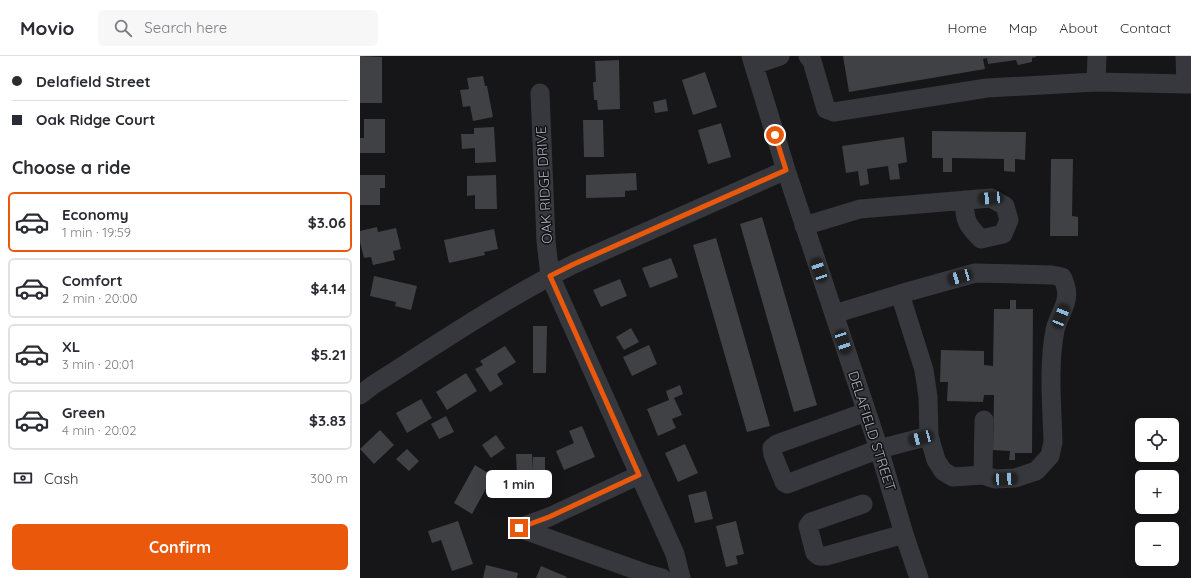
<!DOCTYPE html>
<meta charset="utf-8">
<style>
body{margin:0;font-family:Quicksand,sans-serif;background:#f7f7f7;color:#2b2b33;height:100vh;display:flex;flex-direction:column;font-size:15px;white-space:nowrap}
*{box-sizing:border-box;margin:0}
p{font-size:13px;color:#7c7c81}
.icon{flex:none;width:22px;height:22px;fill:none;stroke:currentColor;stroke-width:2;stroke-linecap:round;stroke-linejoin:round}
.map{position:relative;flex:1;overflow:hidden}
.details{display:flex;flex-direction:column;background:#fff;width:360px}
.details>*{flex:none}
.banner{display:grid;align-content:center;height:88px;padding:0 12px;background:#fff}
.tools{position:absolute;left:775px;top:362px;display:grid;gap:8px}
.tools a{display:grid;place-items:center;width:44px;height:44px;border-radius:6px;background:#fff;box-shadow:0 4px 16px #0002;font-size:20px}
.end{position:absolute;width:18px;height:18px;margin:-9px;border:5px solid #ea580c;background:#fff;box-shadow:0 0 0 2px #fff}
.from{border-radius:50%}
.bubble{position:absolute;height:28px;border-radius:6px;background:#fff;box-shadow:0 4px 16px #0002;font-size:13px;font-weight:700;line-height:28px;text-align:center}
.car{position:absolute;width:12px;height:24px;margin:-12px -6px;border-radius:5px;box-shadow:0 0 3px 1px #0007;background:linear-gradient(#222 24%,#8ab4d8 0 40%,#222 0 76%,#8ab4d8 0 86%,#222 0)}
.banner b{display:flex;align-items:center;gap:14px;height:38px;font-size:15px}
.banner b+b{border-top:1px solid #e1e1e2}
.banner i{width:10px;height:10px;background:#2b2b33}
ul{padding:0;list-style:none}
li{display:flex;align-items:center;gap:12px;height:60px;margin:0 8px 6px;padding:0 4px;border:2px solid #e1e1e2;border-radius:6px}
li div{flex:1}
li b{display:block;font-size:15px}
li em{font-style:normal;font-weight:700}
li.active{border-color:#ea580c}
li>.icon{width:36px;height:36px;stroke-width:1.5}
h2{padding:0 12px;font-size:18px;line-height:48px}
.pay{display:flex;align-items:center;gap:10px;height:44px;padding:0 12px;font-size:15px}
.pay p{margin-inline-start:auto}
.cta{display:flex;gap:8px;margin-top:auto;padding:8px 12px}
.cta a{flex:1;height:46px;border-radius:6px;background:#ea580c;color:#fff;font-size:16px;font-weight:700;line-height:46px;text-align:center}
header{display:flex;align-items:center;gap:24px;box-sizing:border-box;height:56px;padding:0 20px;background:#fff;border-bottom:1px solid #e1e1e2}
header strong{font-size:19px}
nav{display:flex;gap:22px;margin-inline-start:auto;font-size:14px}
.search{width:280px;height:36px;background:#f7f7f7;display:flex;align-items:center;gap:10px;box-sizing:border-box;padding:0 14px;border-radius:6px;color:#7c7c81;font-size:15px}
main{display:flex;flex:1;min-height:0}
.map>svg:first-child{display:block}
.building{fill:#404145}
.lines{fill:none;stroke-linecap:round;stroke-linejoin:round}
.minor{stroke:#37383d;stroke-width:19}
.route{stroke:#ea580c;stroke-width:5}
.labels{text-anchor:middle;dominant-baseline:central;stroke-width:3;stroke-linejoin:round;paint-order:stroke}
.street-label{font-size:14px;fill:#a8adb8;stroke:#111113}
</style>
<header>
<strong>Movio</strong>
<div class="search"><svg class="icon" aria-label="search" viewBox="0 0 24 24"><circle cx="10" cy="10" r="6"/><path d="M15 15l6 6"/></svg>Search here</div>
<nav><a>Home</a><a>Map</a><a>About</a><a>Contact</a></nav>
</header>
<main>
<section class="details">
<div class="banner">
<b><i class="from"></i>Delafield Street</b>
<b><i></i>Oak Ridge Court</b>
</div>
<h2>Choose a ride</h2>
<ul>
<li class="active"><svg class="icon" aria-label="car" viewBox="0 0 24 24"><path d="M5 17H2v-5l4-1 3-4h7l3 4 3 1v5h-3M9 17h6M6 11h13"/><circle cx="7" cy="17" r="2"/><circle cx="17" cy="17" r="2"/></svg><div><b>Economy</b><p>1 min · 19:59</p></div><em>$3.06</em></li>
<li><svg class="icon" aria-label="car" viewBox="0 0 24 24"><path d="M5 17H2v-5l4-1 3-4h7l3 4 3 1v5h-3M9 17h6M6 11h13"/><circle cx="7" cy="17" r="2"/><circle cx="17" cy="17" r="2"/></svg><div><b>Comfort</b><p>2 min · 20:00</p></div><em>$4.14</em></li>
<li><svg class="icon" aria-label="car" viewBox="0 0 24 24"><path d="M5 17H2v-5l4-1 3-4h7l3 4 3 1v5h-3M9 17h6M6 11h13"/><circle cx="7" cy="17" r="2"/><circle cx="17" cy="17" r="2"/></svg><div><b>XL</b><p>3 min · 20:01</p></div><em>$5.21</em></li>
<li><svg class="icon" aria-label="car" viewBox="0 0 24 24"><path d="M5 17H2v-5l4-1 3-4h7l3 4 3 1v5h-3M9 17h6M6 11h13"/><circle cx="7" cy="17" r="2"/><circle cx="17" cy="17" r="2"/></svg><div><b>Green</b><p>4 min · 20:02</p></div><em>$3.83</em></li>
</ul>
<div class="pay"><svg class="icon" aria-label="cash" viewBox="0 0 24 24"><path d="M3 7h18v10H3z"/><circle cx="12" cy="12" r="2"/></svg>Cash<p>300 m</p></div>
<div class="cta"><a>Confirm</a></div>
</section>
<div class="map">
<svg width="831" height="522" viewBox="0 0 831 522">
<rect width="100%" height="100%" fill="#161618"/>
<path class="building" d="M0 0 22 1V47H0Z
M483 0H676V1L672 2V6L658 9 656 4 628 8 627 2 623 3 625 13 489 36Z
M259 4 260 53 238 54 237 44H234L233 26H236L235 5Z
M345 16 357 51 333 59 322 24Z
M123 20 125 30H127L133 61 113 65 110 50 103 51 100 34 109 33 107 22Z
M306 43 308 55 295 57 293 46Z
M4 63H25V97H0V82H4Z
M223 64H243L244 101H224Z
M361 67 371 101 348 108 338 74Z
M134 71 136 106 115 107V92L102 93 101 78H114V72Z
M572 75 666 76 665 104 655 103V116L644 115V103L592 102V116H583V102H572Z
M544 81 547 106 538 108 540 123 530 124 528 110 507 113 509 128 500 130 498 115 486 117 482 90Z
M691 103H713L712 160 718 161V180H690Z
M276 117 277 134 265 135V141L226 142V119Z
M0 119H25V132H20V149H0Z
M136 119 137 153H115V139L107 140V120Z
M402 161 457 349 434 356 380 168Z
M17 171 18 176 36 172 41 193 33 195 35 204 13 209 11 201 4 202 0 186V175Z
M134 173 138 193 124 196 125 199 89 207 84 184Z
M356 182 410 370 387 376 333 189Z
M311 202 318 221 290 232 282 212Z
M14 220 57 230 51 254 35 250 36 246 10 240Z
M260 223 267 240 241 251 233 234Z
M650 244H656V253H673L672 397H655V404H649L650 395 633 394 634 339H624L623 346 587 345 588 326H580L581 294 624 295V309L633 310 634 253H650Z
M173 270H187L186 317H173Z
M271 272 279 286 264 294 256 281Z
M289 289 297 308 272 320 263 301Z
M145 290 156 306 137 318 143 328 130 336 115 313 123 309 120 305Z
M106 317 117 335 87 354 76 336Z
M320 329 323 338 314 342 322 359 312 363 316 372 298 380 287 353 309 344 306 335Z
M61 343 72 362 47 377 36 357Z
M86 360 94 376 79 383 71 368Z
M222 370 235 401 204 414 196 395 214 387 209 375Z
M20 374 34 389 14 408 0 393Z
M136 379 145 392 131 402 122 389Z
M325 388 338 417 318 426 305 397Z
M47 393 59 405 49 415 36 403Z
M156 398H172L173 414V401H185V419L157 421Z
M115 409 133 420 112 458 94 447Z
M346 435 353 463 335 467 328 439Z
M98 465 113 508 92 515 81 484 72 487 68 475Z
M376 465 384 498 376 500 378 508 366 511 356 470Z
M126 509 158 517 157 522H123Z
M181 510 207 521 206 522H176Z"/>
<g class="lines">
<path class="minor" d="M391 0 426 114 519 393 544 478 559 522
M448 0 452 5 466 53 474 56 627 32 736 26 826 28
M825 0 826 28H831
M394 9 420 0
M736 26 737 0
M180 37 186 185 190 220 315 498 321 522
M444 170 500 153 631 142 645 150 649 164 643 178 621 183C606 168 605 165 604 144
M474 258 540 238
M0 339 13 329C79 287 144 243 214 208L426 114
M506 356 417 388 412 392 413 399 424 426 427 428 519 393 569 380
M623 419 635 423 655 422 676 415 690 400 693 386C692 349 688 311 695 274 700 254 714 244 702 221L692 219 615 217 540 238 564 314 568 341 569 380 576 404 583 415 593 421 623 419 624 364
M503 448 451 466 448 470 455 497 459 500H466L544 478
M159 472 287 518 302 522
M159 472 189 461 279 419"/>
</g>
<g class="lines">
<path class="route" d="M159 472 189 461 279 419 190 220 214 208 426 114 415 79"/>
</g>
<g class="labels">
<g class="street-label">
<text transform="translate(184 129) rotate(-93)">OAK RIDGE DRIVE</text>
<text transform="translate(512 375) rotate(72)">DELAFIELD STREET</text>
</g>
</g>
</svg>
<div class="tools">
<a><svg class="icon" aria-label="locate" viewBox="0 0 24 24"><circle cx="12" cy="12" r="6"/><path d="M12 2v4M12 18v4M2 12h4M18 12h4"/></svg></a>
<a>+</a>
<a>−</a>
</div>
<i class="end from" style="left:415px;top:79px"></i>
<i class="end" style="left:159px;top:472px"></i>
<div class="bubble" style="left:126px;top:414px;width:66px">1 min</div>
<i class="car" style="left:631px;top:142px;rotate:265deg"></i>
<i class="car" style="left:459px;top:214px;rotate:341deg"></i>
<i class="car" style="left:600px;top:221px;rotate:254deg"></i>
<i class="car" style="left:701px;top:260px;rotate:22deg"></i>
<i class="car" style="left:483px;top:286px;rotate:161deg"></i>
<i class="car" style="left:561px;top:382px;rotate:255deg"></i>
<i class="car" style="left:645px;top:423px;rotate:87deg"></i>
</div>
</main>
